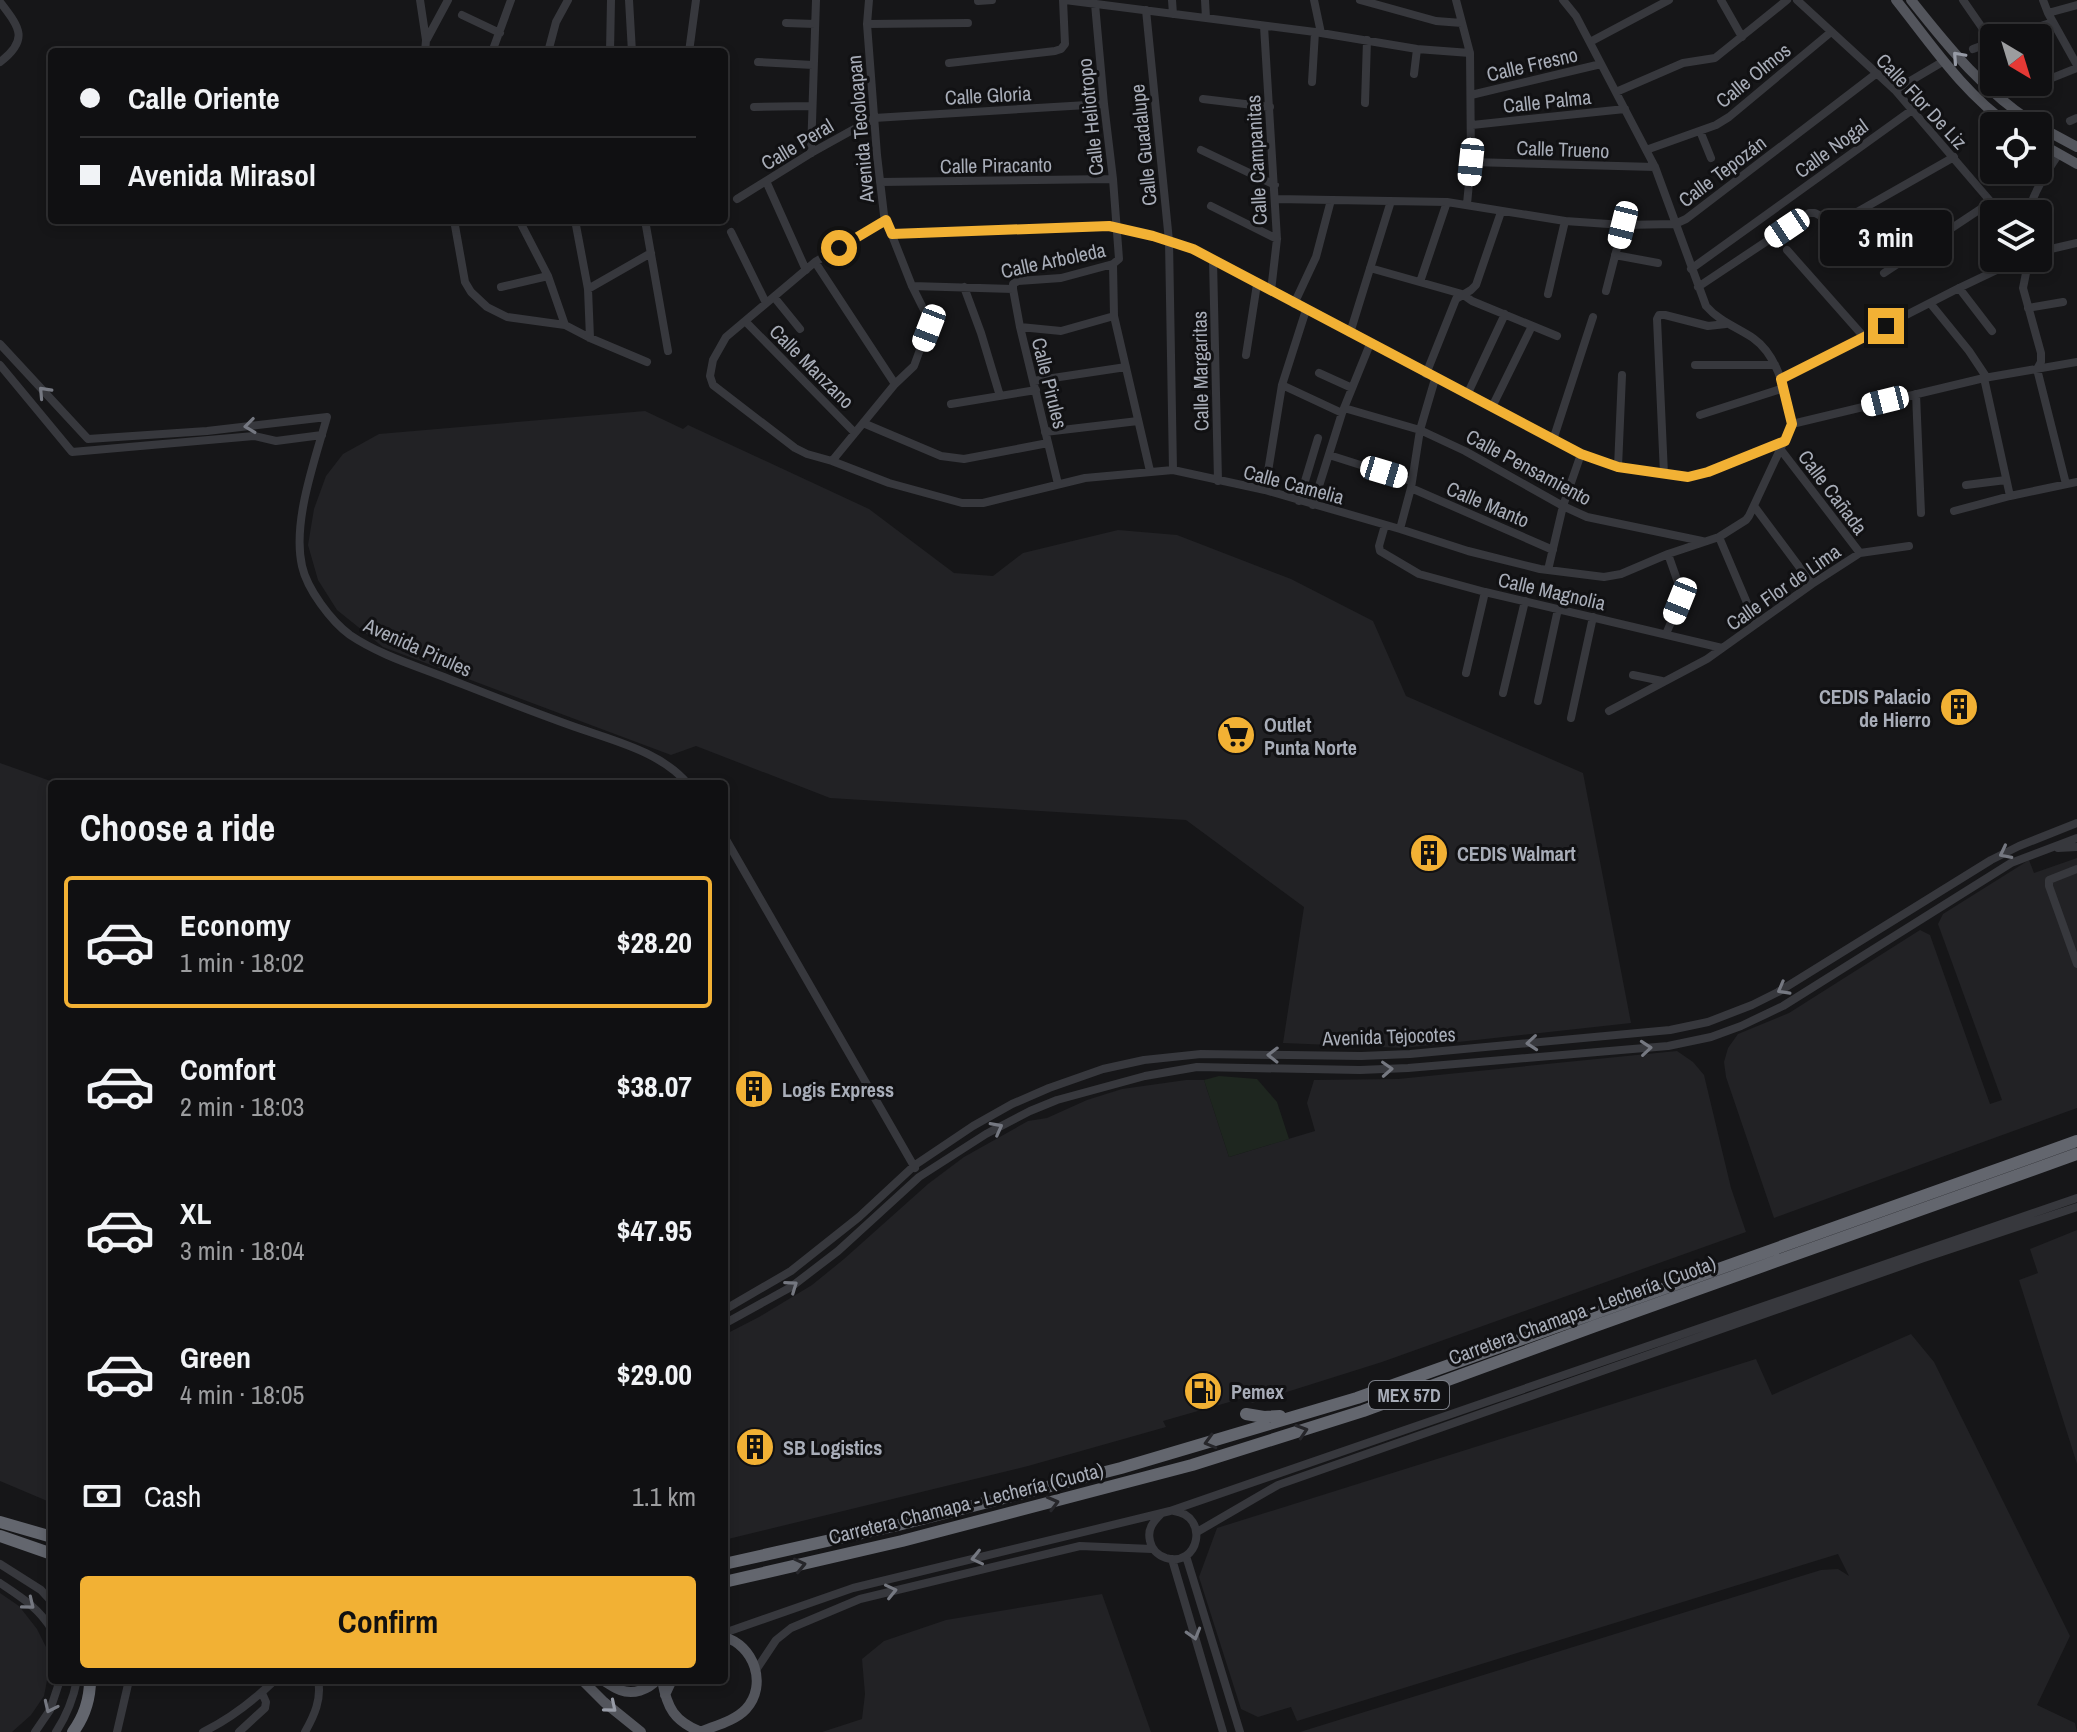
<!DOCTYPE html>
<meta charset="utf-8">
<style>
body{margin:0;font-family:"Archivo Narrow",sans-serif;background:#1e1e20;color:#f1f3f6;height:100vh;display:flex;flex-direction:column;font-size:30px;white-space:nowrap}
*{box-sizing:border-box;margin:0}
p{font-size:26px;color:#9c9d9f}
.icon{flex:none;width:44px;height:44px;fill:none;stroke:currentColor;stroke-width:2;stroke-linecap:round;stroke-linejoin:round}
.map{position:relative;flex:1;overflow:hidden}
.panel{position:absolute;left:48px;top:780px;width:680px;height:904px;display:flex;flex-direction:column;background:#101012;border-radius:8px;box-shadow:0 4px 12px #0003,0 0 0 2px #303032}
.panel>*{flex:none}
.banner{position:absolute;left:48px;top:48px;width:680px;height:176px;border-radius:8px;box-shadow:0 4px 12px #0003,0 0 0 2px #303032;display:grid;align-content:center;height:176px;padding:0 32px;background:#101012}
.needle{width:52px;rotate:142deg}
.controls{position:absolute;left:1980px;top:24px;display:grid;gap:16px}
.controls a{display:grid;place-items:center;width:72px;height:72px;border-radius:8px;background:#101012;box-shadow:0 4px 12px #0003,0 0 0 2px #303032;font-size:40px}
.end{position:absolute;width:36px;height:36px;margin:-18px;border:10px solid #f2b134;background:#111;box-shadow:0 0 0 4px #111}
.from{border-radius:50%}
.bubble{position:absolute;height:56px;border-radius:8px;background:#101012;box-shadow:0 4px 12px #0003,0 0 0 2px #303032;font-size:26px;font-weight:700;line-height:56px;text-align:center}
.car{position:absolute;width:24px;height:48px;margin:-24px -12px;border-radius:10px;box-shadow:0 0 6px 2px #0007;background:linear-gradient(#fff 24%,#345 0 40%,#fff 0 76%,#345 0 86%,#fff 0)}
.banner b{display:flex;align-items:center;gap:28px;height:76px;font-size:30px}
.banner b+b{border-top:2px solid #303032}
.banner i{width:20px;height:20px;background:#f1f3f6}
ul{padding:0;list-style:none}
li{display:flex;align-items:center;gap:24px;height:132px;margin:0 16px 12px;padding:0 16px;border:4px solid transparent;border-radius:8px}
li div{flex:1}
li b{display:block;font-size:30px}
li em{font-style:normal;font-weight:700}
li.active{border-color:#f2b134}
li>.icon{width:72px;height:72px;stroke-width:1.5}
h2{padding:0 32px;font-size:36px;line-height:96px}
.pay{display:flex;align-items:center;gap:20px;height:88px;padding:0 32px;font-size:30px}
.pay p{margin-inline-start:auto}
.primary-button{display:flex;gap:16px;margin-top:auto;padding:16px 32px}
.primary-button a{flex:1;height:92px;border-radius:8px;background:#f2b134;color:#111;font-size:32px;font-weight:700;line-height:92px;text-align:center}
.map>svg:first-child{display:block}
.built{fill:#222225}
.green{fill:#1e261f}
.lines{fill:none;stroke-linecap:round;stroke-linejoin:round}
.minor{stroke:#37383d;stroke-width:8}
.major{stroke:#53555c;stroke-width:10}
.highway{stroke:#63666e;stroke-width:12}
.oneway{stroke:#979ba6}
.oneway2{stroke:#757881}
.oneway3{stroke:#26262a}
.route{stroke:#f2b134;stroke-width:10}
.labels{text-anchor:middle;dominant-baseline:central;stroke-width:6;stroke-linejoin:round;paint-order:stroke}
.shield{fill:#111113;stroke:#7b7e86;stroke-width:2}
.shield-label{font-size:18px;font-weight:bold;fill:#a8adb8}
.street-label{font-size:20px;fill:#a8adb8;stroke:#111113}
.poi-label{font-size:20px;font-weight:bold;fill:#a8adb8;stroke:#111113;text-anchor:start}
</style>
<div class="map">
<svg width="2077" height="1732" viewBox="0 0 2077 1732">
<rect width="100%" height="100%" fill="#161618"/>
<path class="built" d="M645 411 683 429 688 425 869 509 954 573 993 576 1023 553 1118 530 1177 535 1291 579 1373 621 1406 696 1583 773 1631 1023 1404 1048 1283 1043 1304 907 1186 820 830 798 696 746 671 755 383 647 337 610 318 580 308 545 314 509 326 476 343 454 379 434Z
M0 763 59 784H52V1503L0 1481Z
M2077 858V1108L1774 1218 1726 1077 1724 1062 1728 1048 1738 1034 1789 1013 1920 930 1930 935 1990 1104 2002 1100 1938 924 1943 914 2029 860 2034 873Z
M1677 1051 1693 1062 1704 1075 1731 1188 1746 1232 1382 1362 1252 1403 1247 1397 1163 1421 1166 1427 1028 1466 724 1540V1335L759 1317 812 1285 844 1259 928 1184 964 1157 1028 1121 1047 1118 1087 1100 1122 1089 1186 1080H1204L1229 1157 1315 1131 1307 1103 1314 1080 1398 1079Z
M2077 1230V1464L2019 1280 2038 1273 2030 1249Z
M1911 1334 1934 1362 2070 1636 2037 1705 2075 1723 2077 1732H1300L1821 1570 1838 1569 1849 1576 1838 1554 1297 1721 1291 1707 1258 1717 1241 1709 1199 1577 1217 1528 1756 1359 1772 1395Z
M0 1593 19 1606 37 1629 49 1653V1670L44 1696 31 1715 12 1732H0Z
M1102 1594 1151 1732H822L862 1719 865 1694 862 1659 884 1641 946 1620Z"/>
<path class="green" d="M1219 1076 1257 1079 1277 1102 1289 1139 1229 1157 1204 1080Z"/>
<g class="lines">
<path class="minor" d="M420 0 426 40 425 52
M629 0 632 52
M1065 0 1315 32 1417 49 1470 53
M1172 0 1173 14
M1205 0 1206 18
M1314 0 1321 33
M1360 0 1436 21 1462 23
M1456 0 1470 53 1471 162 1467 204
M1563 0 1576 16 1655 167 1706 306C1719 321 1736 327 1753 338 1780 357 1785 394 1792 424
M1721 0 1742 37
M1797 0 1895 90 1991 202 2005 204 2028 213
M1963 0 1992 42
M2043 0 2048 13 2077 65
M978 1 992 0
M0 2C19 27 30 39 0 62
M1146 10 1169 241 1173 470
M2048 13 2077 5
M462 15 500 33
M786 23 815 24
M867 24 968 23
M1264 26 1277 239 1271 291
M2004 38 2053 22
M427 39 448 0
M1590 42 1669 0
M1973 49 1994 41
M492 52 511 0
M548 52 556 22 568 0
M610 52 611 0
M689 52 696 0
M758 62 813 65
M949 63 1055 51 1061 49 1065 44 1063 0
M1414 74 1417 49
M1312 82 1315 32
M1895 90 1944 61
M1616 92 1683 63 1715 58 1787 0
M2017 92 2077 68
M1471 95 1601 64
M1203 99 1270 107
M1365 103 1367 40
M754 107 812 106
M2070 121 2077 118
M1472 125 1625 109
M1700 131 1711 158
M1201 150 1275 185
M1646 150 1716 125 1729 117 1831 32
M811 153 816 0
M1471 162 1655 167
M766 181 806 270
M880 182 1113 179
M737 199 811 153 874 118 1104 104
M1276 199 1447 202 1565 221 1623 225 1675 224 1686 219 1877 73
M1211 206 1277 239
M2028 214C2033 193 2046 173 2058 155
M454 220 465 282 471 292 487 307 507 317 565 325 590 338 647 362
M519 220 548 276 565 325
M575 220 588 289 590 338
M645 220 668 351
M886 220 815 262 726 337 713 360 710 376 713 385 795 448 807 454 832 461 889 483 962 503H983L1085 478 1173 470 1265 490 1400 529 1468 551 1540 569 1604 577 1621 574 1668 554 1719 537 1746 520 1749 516 1792 424
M731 232 766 303
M892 234 1109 226 1153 236 1193 249 1581 454 1618 467 1688 477 1708 472 1785 441
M1787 250 1864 337
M2038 252 2077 243
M1615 255 1658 263
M2029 258 2023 288 2041 353V362L2037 369 2066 484
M1213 260 1218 481
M815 262 895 384
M1113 264 1114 316 1150 471
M1370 268 1462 294 1472 301 1557 336
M1691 269 1912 110
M1884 273 1991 202
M1420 282 1447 202
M912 286 1013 289V284L1018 281 1061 278 1113 264 1119 259 1113 179 1104 104 1095 4
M501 287 548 276
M964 287 981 333 1000 396
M1698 287 1809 213H1815L1836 224 1954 157
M1959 288 1992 331
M588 289 651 253
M1013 289 1020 327 1058 484
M1606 291 1623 225
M1548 294 1565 221
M774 297 800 329
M1930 303 1969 351 1987 378
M1294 304 1316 257 1331 200
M2028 308 2063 302
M745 321 855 433
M1020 327 1061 331 1114 316
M1350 333 1391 201
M0 344 88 439 207 431 327 417C315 460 292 522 302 566 307 589 331 621 350 635 378 654 413 665 444 677 490 695 535 713 581 729 618 742 662 753 688 784
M1246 355 1257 284
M0 365 72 452 254 436 276 441 322 435
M1695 365H1775
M1319 373 1352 388
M1426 374 1456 299 1471 290 1476 285 1501 212
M1984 378 2010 496
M1781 379 1959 288 2022 258
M1033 381 1126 367
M1282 385 1342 413
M1916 394 1921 513
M1467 395 1505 314
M951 404 1036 390
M1492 407 1532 326
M1344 408 1420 430 1465 451 1563 506 1587 517 1702 541
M1700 415 1784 388
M863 423 941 456 964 459 1048 443
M1792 424 1984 378 2077 362
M1045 432 1138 421
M1553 440 1593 317
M1781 450 1860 553
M1329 455 1411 481
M832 461 895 384 914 366 930 322 912 286 884 215 877 155 867 24 869 0
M1618 467 1622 375
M1664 474 1657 319 1659 315H1665L1708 326 1726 324
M1966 485 2006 480
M1411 488 1553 550
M1265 490 1282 385 1306 310
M1299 501 1318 438
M1313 505 1342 413 1370 344
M1754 506 1812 584
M1954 511 2010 496 2077 482
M1385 525 1379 546 1380 551 1419 574 1485 592 1722 648
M1400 529 1411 488 1420 430 1435 379
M1719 537 1756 624
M1548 570 1563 506 1581 454
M1666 634 1680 601 1681 591 1668 554
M1466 673 1485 592
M1633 675 1662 681
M1503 693 1525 601
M1538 701 1558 609
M1609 711 1707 659 1812 584 1860 553 1909 546
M1571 718 1593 617
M724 836 915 1168
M2058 848 2077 847
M2077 869 2049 880V886L2077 964
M724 1310 791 1271 859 1217 915 1165 973 1126 1012 1104 1049 1088 1103 1069 1144 1060 1201 1054 1361 1056 1410 1054 1670 1030 1708 1022 1752 1005 1778 992 1991 860 2019 846 2077 823
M724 1324 791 1287 838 1251 919 1177 986 1134 1030 1111 1057 1100 1145 1076 1197 1067 1360 1070 1408 1068 1668 1046 1711 1037 1741 1026 1783 1006 2011 863 2077 838
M1161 1514C1153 1522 1147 1529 1150 1541 1152 1550 1157 1555 1166 1558 1199 1568 1210 1516 1174 1511
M1197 1532 1278 1485 1921 1259 2077 1207
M1186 1556 1240 1732
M1172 1559 1223 1732
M0 1564 41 1590 52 1602
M0 1583C21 1597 39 1608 52 1630
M724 1633 853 1588 1170 1511 2077 1198
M756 1670 776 1640 791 1628 860 1599 1080 1546 1152 1549
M35 1732 50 1710 60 1680
M56 1732C67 1715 73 1700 77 1680
M117 1732 129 1680
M203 1732C230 1719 253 1701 275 1680
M239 1732 265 1708 266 1702 262 1693
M305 1732C314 1716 322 1699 318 1680"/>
<path class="major" d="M1896 0C1931 44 1964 94 2011 126
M1911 0C1949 48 1985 93 2038 126
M2038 126 2077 147
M2038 142 2077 164
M582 1680 604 1702 641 1732
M602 1680C608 1683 614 1688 620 1690 633 1695 648 1690 657 1680
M662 1680C667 1708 674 1721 701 1732
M609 1683 633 1680
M665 1695 672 1680
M700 1732C714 1726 735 1721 746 1709 768 1685 754 1645 724 1637"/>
<path class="highway" d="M1246 1414 1264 1417 1280 1416
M0 1522 52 1537
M0 1536 52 1554
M724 1564 898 1525 1121 1468 1357 1398 2077 1141
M724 1582 902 1541 1192 1465 1363 1411 1595 1326 2077 1154
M73 1732C84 1717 90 1699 90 1680"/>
</g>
<defs><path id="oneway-chevron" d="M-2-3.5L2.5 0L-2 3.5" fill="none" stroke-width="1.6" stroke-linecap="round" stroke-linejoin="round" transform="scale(2)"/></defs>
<g class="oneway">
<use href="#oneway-chevron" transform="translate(1958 57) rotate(-132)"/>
<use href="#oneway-chevron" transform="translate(611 1707) rotate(40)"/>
</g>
<g class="oneway2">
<use href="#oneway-chevron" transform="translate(44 392) rotate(-133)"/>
<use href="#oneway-chevron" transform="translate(250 426) rotate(173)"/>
<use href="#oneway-chevron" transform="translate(2005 853) rotate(153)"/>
<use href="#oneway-chevron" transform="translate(1783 989) rotate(151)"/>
<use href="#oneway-chevron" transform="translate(1532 1043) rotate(175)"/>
<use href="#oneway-chevron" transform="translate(1646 1048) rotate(-5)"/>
<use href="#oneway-chevron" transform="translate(1273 1055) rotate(-179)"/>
<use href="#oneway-chevron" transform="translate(1387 1069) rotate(-3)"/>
<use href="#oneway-chevron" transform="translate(997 1128) rotate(-28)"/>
<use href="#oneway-chevron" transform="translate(792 1286) rotate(-35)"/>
<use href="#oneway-chevron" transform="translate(977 1558) rotate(167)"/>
<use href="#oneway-chevron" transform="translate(891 1591) rotate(-13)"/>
<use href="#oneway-chevron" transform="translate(29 1604) rotate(39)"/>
<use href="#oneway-chevron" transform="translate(1194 1634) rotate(74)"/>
<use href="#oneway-chevron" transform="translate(50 1707) rotate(115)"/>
</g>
<g class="oneway3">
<use href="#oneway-chevron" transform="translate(1302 1431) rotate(-18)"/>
<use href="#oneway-chevron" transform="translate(1210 1442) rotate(164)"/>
<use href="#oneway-chevron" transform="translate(1053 1503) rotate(-15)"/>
<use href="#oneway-chevron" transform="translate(800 1565) rotate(-13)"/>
</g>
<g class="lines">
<path class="route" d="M839 248 886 220 892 234 1109 226 1153 236 1193 249 1581 454 1618 467 1688 477 1708 472 1785 441 1792 424 1781 379 1886 326"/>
</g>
<defs>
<g id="building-disc" transform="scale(2)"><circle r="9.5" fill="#f2b134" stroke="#111113"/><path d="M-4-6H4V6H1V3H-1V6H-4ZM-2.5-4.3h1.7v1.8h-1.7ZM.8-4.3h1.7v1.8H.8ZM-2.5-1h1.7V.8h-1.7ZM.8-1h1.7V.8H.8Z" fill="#111"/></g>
<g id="supermarket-disc" transform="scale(2)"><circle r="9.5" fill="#f2b134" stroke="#111113"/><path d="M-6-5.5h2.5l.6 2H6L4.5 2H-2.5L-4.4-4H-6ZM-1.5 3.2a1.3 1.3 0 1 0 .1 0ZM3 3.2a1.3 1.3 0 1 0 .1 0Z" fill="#111"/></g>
<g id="fuel-disc" transform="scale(2)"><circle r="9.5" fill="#f2b134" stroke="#111113"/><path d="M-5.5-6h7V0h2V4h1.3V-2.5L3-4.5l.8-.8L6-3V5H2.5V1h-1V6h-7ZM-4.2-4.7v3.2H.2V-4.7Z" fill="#111"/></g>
</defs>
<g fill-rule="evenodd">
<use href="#building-disc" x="1959" y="707"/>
<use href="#supermarket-disc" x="1236" y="735"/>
<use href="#building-disc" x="1429" y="853"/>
<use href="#building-disc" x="754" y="1089"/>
<use href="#fuel-disc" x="1203" y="1391"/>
<use href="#building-disc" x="755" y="1447"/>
</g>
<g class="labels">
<rect class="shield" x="1369" y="1381" width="80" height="28" rx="6"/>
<g class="shield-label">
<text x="1409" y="1395">MEX 57D</text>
</g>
<g class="street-label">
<text transform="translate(1532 64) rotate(-13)">Calle Fresno</text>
<text transform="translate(1753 75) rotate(-39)">Calle Olmos</text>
<text transform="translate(988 95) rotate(-3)">Calle Gloria</text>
<text transform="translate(1547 101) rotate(-6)">Calle Palma</text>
<text transform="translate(1922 101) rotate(47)">Calle Flor De Liz</text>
<text transform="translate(1090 117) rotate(-96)">Calle Heliotropo</text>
<text transform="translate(860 129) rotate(-95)">Avenida Tecoloapan</text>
<text transform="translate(797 144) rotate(-31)">Calle Peral</text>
<text transform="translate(1143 145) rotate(-96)">Calle Guadalupe</text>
<text transform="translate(1831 148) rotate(-36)">Calle Nogal</text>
<text transform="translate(1563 149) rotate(2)">Calle Trueno</text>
<text transform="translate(1256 160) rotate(-93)">Calle Campanitas</text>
<text transform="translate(996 165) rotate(-1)">Calle Piracanto</text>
<text transform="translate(1722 171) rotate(-37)">Calle Tepozán</text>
<text transform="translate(1053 260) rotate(-12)">Calle Arboleda</text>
<text transform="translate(812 366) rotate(45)">Calle Manzano</text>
<text transform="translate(1200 371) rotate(-91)">Calle Margaritas</text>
<text transform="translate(1050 383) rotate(76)">Calle Pirules</text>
<text transform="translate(1529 467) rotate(28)">Calle Pensamiento</text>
<text transform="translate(1294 484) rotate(15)">Calle Camelia</text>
<text transform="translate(1833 492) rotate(53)">Calle Cañada</text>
<text transform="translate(1488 504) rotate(23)">Calle Manto</text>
<text transform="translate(1783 587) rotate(-35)">Calle Flor de Lima</text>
<text transform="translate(1552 591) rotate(13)">Calle Magnolia</text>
<text transform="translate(418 647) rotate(24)">Avenida Pirules</text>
<text transform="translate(1389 1036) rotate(-2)">Avenida Tejocotes</text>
<text transform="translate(1582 1310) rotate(-20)">Carretera Chamapa - Lechería (Cuota)</text>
<text transform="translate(966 1503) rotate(-14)">Carretera Chamapa - Lechería (Cuota)</text>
</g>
<g class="poi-label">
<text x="1931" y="696" text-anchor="end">CEDIS Palacio<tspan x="1931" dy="23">de Hierro</tspan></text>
<text x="1264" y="724">Outlet<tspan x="1264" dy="23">Punta Norte</tspan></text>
<text x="1457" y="853">CEDIS Walmart</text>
<text x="782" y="1089">Logis Express</text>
<text x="1231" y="1391">Pemex</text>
<text x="783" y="1447">SB Logistics</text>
</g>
</g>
</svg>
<div class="controls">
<a><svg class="needle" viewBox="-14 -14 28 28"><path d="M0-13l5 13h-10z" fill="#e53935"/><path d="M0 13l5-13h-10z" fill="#9c9d9f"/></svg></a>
<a><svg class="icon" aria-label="locate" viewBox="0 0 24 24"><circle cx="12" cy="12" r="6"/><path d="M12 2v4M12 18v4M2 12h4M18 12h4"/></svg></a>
<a><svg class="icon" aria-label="layers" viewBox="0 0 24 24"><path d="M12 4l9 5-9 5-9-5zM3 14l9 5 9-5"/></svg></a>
</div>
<i class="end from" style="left:839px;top:248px"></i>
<i class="end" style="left:1886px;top:326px"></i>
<div class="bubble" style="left:1820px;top:210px;width:132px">3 min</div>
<i class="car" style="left:1471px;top:162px;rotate:186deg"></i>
<i class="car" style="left:1623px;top:225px;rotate:194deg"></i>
<i class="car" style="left:1787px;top:228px;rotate:236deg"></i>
<i class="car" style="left:929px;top:328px;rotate:201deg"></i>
<i class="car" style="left:1885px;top:401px;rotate:256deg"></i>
<i class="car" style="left:1384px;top:472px;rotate:107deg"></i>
<i class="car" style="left:1680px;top:601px;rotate:202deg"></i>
<div class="banner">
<b><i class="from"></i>Calle Oriente</b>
<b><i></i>Avenida Mirasol</b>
</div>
<section class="panel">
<h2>Choose a ride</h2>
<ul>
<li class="active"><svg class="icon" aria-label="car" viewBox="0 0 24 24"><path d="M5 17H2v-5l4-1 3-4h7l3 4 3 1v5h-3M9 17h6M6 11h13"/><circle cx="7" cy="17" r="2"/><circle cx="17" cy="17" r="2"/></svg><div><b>Economy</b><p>1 min · 18:02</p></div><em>$28.20</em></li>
<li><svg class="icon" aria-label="car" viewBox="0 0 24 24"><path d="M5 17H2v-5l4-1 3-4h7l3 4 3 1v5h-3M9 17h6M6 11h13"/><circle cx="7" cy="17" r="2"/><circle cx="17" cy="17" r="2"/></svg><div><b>Comfort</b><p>2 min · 18:03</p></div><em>$38.07</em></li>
<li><svg class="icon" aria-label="car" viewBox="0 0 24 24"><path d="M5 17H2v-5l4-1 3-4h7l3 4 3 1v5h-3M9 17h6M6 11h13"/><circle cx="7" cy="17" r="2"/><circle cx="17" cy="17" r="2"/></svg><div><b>XL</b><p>3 min · 18:04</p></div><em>$47.95</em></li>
<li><svg class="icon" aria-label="car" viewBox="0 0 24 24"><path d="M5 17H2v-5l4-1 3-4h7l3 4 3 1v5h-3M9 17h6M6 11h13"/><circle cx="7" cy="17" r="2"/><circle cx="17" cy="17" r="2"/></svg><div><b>Green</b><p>4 min · 18:05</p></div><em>$29.00</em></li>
</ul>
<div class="pay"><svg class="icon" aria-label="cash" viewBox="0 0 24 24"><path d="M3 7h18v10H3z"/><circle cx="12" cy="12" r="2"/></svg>Cash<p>1.1 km</p></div>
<div class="primary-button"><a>Confirm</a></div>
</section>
</div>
